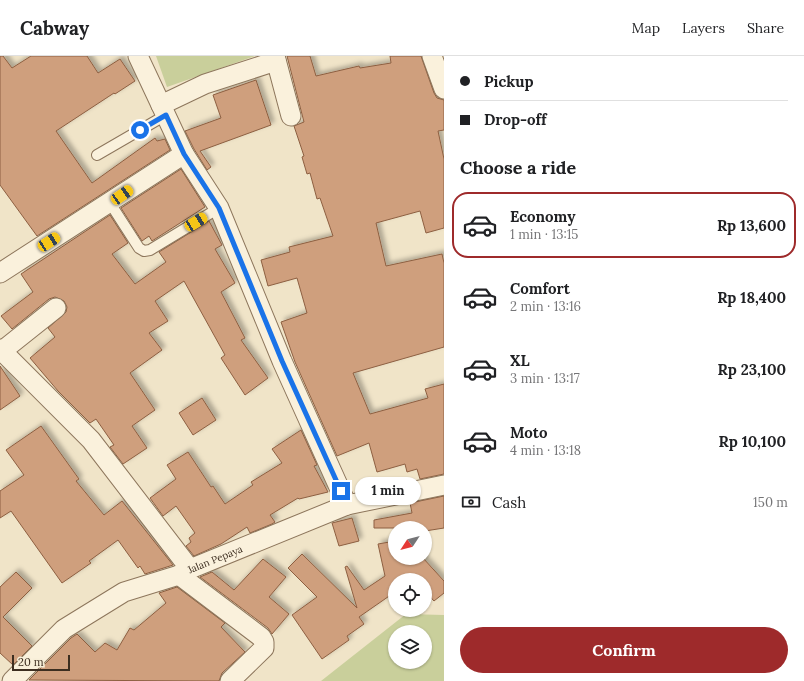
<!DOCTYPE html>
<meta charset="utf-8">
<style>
body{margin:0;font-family:Lora,serif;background:#f2f2f2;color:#202124;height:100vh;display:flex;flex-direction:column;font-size:15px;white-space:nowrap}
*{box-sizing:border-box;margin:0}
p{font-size:13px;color:#757577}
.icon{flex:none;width:22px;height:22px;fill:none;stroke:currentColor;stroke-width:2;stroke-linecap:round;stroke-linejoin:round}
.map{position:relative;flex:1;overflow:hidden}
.sheet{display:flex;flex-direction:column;background:#fff;width:360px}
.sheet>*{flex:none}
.hud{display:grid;align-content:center;height:88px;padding:0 16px;background:#fff}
.needle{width:26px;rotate:234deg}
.fabs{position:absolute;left:388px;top:465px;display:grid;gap:8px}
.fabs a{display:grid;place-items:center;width:44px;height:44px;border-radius:50%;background:#fff;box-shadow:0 1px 3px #0004;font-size:20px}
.scale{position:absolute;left:12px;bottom:10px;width:58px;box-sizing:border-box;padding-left:4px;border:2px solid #3d2e20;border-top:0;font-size:11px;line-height:14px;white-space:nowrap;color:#3d2e20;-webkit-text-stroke:3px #f7eed8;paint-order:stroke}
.end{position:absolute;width:18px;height:18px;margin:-9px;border:5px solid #1a73e8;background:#fff;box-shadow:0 0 0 2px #fff}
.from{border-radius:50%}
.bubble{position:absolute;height:28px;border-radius:14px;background:#fff;box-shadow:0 1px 3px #0004;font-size:13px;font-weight:800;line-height:28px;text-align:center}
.car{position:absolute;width:12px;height:24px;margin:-12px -6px;border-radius:5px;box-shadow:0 0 3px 1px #0007;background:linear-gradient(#f5c518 24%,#345 0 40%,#f5c518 0 76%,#345 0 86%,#f5c518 0)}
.hud b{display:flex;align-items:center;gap:14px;height:38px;font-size:15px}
.hud b+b{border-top:1px solid #e0e0e0}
.hud i{width:10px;height:10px;background:#202124}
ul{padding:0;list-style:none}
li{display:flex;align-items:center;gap:12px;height:66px;margin:0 8px 6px;padding:0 8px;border:2px solid transparent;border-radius:16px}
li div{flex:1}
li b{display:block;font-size:15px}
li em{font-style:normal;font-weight:800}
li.current{border-color:#9e2a2b}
li>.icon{width:36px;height:36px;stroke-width:1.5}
h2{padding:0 16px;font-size:18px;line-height:48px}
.pay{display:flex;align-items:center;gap:10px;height:44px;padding:0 16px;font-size:15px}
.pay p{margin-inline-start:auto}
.button{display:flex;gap:8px;margin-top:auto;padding:8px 16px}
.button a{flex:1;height:46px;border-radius:24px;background:#9e2a2b;color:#fff;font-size:16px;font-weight:800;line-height:46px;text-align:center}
header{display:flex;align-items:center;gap:24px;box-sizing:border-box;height:56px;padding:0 20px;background:#fff;border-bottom:1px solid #e0e0e0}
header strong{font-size:19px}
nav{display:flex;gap:22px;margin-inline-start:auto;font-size:14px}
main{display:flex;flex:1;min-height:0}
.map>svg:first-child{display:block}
.green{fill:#c9cf9b;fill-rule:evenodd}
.building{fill:#cf9f7d;stroke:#8d5f41;filter:url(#shadow)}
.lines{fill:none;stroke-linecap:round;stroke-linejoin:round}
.service-casing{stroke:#8d765c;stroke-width:12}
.minor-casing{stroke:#8d765c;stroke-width:21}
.service{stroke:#faf1dc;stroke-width:10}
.minor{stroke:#faf1dc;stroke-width:19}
.route{stroke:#1a73e8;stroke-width:5}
.labels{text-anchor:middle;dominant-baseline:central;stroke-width:4;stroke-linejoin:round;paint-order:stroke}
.street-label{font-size:10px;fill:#3d2e20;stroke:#f7eed8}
</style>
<header>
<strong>Cabway</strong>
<nav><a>Map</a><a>Layers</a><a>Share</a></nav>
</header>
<main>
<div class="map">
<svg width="444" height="625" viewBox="0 0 444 625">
<defs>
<filter id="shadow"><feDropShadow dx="3.5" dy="-3.5" stdDeviation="2" flood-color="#0004"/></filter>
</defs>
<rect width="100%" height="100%" fill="#f0e4c8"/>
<path class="green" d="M156 0H255L167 31Z
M406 558 444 559V625H321ZM395 576H425V606H395Z"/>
<path class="building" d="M0 0H3L12 12 31 0H87L98 17 120 3 135 25 115 38 114 37 56 75 92 127 155 82 157 85 165 83 170 94 37 180 0 129Z
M287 0H310L316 20 359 10 360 12 391 7 390 0H421L434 37 437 42 444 44V74L438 75 444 103V172L426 177 420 155 376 167 386 210 442 198 444 207V291L353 317 370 358 428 342 425 333 444 328V418L420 423 417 413 407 416 405 408 377 416 369 387 337 400 295 306 281 266 307 257 297 222 268 230 261 204 290 196 289 191 333 180 320 142 317 143 310 117 307 118 302 101 304 100 294 70 304 66Z
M256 24 271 69 200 95 211 111 207 114 194 93 185 75 221 62 213 39Z
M181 113 205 151 152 185 149 180 142 185 121 152Z
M110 159 128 187 112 198 135 228 166 206 159 196 209 165 222 189 215 193 235 227 221 236 245 282 241 284 268 322 245 339 221 302 225 299 184 225 155 245 168 265 149 277 162 294 130 317 155 354 132 370 147 392 123 408 110 391 114 389 96 363 90 367 58 335 30 302 55 281 48 272 66 256 67 251 64 245 55 241 49 243 12 273 1 260 33 236 21 218Z
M0 310 20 340 0 354Z
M202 342 216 364 193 379 179 357Z
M41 370 79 423 76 425 104 459 122 445 173 509 145 518 140 510 138 512 118 484 89 505 91 507 62 527 11 455 0 462V435L24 419 6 394Z
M301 374 317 409 314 410 328 436 299 443 298 442 270 459 275 466 272 468 250 477 247 471 221 488 194 500 186 490 191 486 189 482 195 477 176 450 163 460 150 442 176 423 167 409 188 396 211 431 213 430 225 448 253 429 251 426 282 407 272 393Z
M444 440V472L425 475V472H374V464L412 457 410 447Z
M352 462 359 485 339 490 332 467Z
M395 485V502H423L444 525V537L434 545 425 535V524H395V536L359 561 364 568 347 580 349 584 322 603 292 559 317 541 288 512 302 498 357 552 345 511 347 510 364 534 385 520 378 488Z
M263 503 286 521 269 541 289 558 272 578 268 572 200 521 212 516 234 534Z
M16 516 32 532 3 561 32 590 13 609 0 597V531Z
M177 531 225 567 221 571 245 596 222 617 219 625 29 624 71 582 77 578 95 596 105 587 117 594 130 572 134 574 166 547 159 537Z"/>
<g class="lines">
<g class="service-casing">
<path id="service" d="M97 99 166 59
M110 147 139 192 144 195 150 194 219 152"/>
</g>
<g class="minor-casing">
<g id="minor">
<path d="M138 0 184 98 219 152 282 305 347 449"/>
<path d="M275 0 291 60"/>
<path d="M432 0 444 33"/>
<path d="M161 49 205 28 276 5"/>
<path d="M0 217 184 98"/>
<path d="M0 293 91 384 190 513"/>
<path d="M2 295 56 252"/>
<path d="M179 519 261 581 264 586V592L230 625"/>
<path id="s1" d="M12 625 64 573 124 536 179 519 190 513 347 449 444 429"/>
</g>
</g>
<use href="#service" class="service"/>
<use href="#minor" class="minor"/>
</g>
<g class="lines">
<path class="route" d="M140 74 166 59 184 98 219 152 282 305 341 435"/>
</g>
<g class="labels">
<g class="street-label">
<text stroke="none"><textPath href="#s1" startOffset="241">Jalan Pepaya</textPath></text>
</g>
</g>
</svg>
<div class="fabs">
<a><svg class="needle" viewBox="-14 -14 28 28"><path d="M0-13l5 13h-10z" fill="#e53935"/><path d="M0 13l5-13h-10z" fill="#757577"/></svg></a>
<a><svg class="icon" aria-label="locate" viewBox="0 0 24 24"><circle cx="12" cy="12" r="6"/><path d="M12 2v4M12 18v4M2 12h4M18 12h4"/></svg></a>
<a><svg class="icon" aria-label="layers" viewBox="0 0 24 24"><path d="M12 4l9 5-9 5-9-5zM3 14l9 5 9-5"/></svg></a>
</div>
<div class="scale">20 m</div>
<i class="end from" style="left:140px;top:74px"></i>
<i class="end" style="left:341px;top:435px"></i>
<div class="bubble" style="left:355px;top:421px;width:66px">1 min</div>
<i class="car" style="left:122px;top:139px;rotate:56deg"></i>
<i class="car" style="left:196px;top:166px;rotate:59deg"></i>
<i class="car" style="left:49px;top:186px;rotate:57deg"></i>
</div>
<section class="sheet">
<div class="hud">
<b><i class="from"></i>Pickup</b>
<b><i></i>Drop-off</b>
</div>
<h2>Choose a ride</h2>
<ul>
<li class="current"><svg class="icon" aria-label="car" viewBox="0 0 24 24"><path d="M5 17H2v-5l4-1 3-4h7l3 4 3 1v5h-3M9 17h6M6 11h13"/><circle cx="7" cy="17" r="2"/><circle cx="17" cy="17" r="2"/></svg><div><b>Economy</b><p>1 min · 13:15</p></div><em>Rp 13,600</em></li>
<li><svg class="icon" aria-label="car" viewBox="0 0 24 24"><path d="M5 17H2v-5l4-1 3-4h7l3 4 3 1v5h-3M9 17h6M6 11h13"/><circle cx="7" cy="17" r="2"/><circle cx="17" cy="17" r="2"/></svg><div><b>Comfort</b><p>2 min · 13:16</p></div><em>Rp 18,400</em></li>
<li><svg class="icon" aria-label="car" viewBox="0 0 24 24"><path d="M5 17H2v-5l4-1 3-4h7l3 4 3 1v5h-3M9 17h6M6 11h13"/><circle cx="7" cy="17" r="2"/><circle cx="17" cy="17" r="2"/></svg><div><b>XL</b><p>3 min · 13:17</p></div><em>Rp 23,100</em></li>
<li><svg class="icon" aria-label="car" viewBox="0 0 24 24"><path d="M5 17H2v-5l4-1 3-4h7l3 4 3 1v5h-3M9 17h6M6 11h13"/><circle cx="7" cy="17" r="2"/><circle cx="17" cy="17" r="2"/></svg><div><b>Moto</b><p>4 min · 13:18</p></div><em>Rp 10,100</em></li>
</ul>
<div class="pay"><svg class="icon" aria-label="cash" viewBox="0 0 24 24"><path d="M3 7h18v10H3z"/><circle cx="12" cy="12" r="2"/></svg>Cash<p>150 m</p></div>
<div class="button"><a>Confirm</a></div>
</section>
</main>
